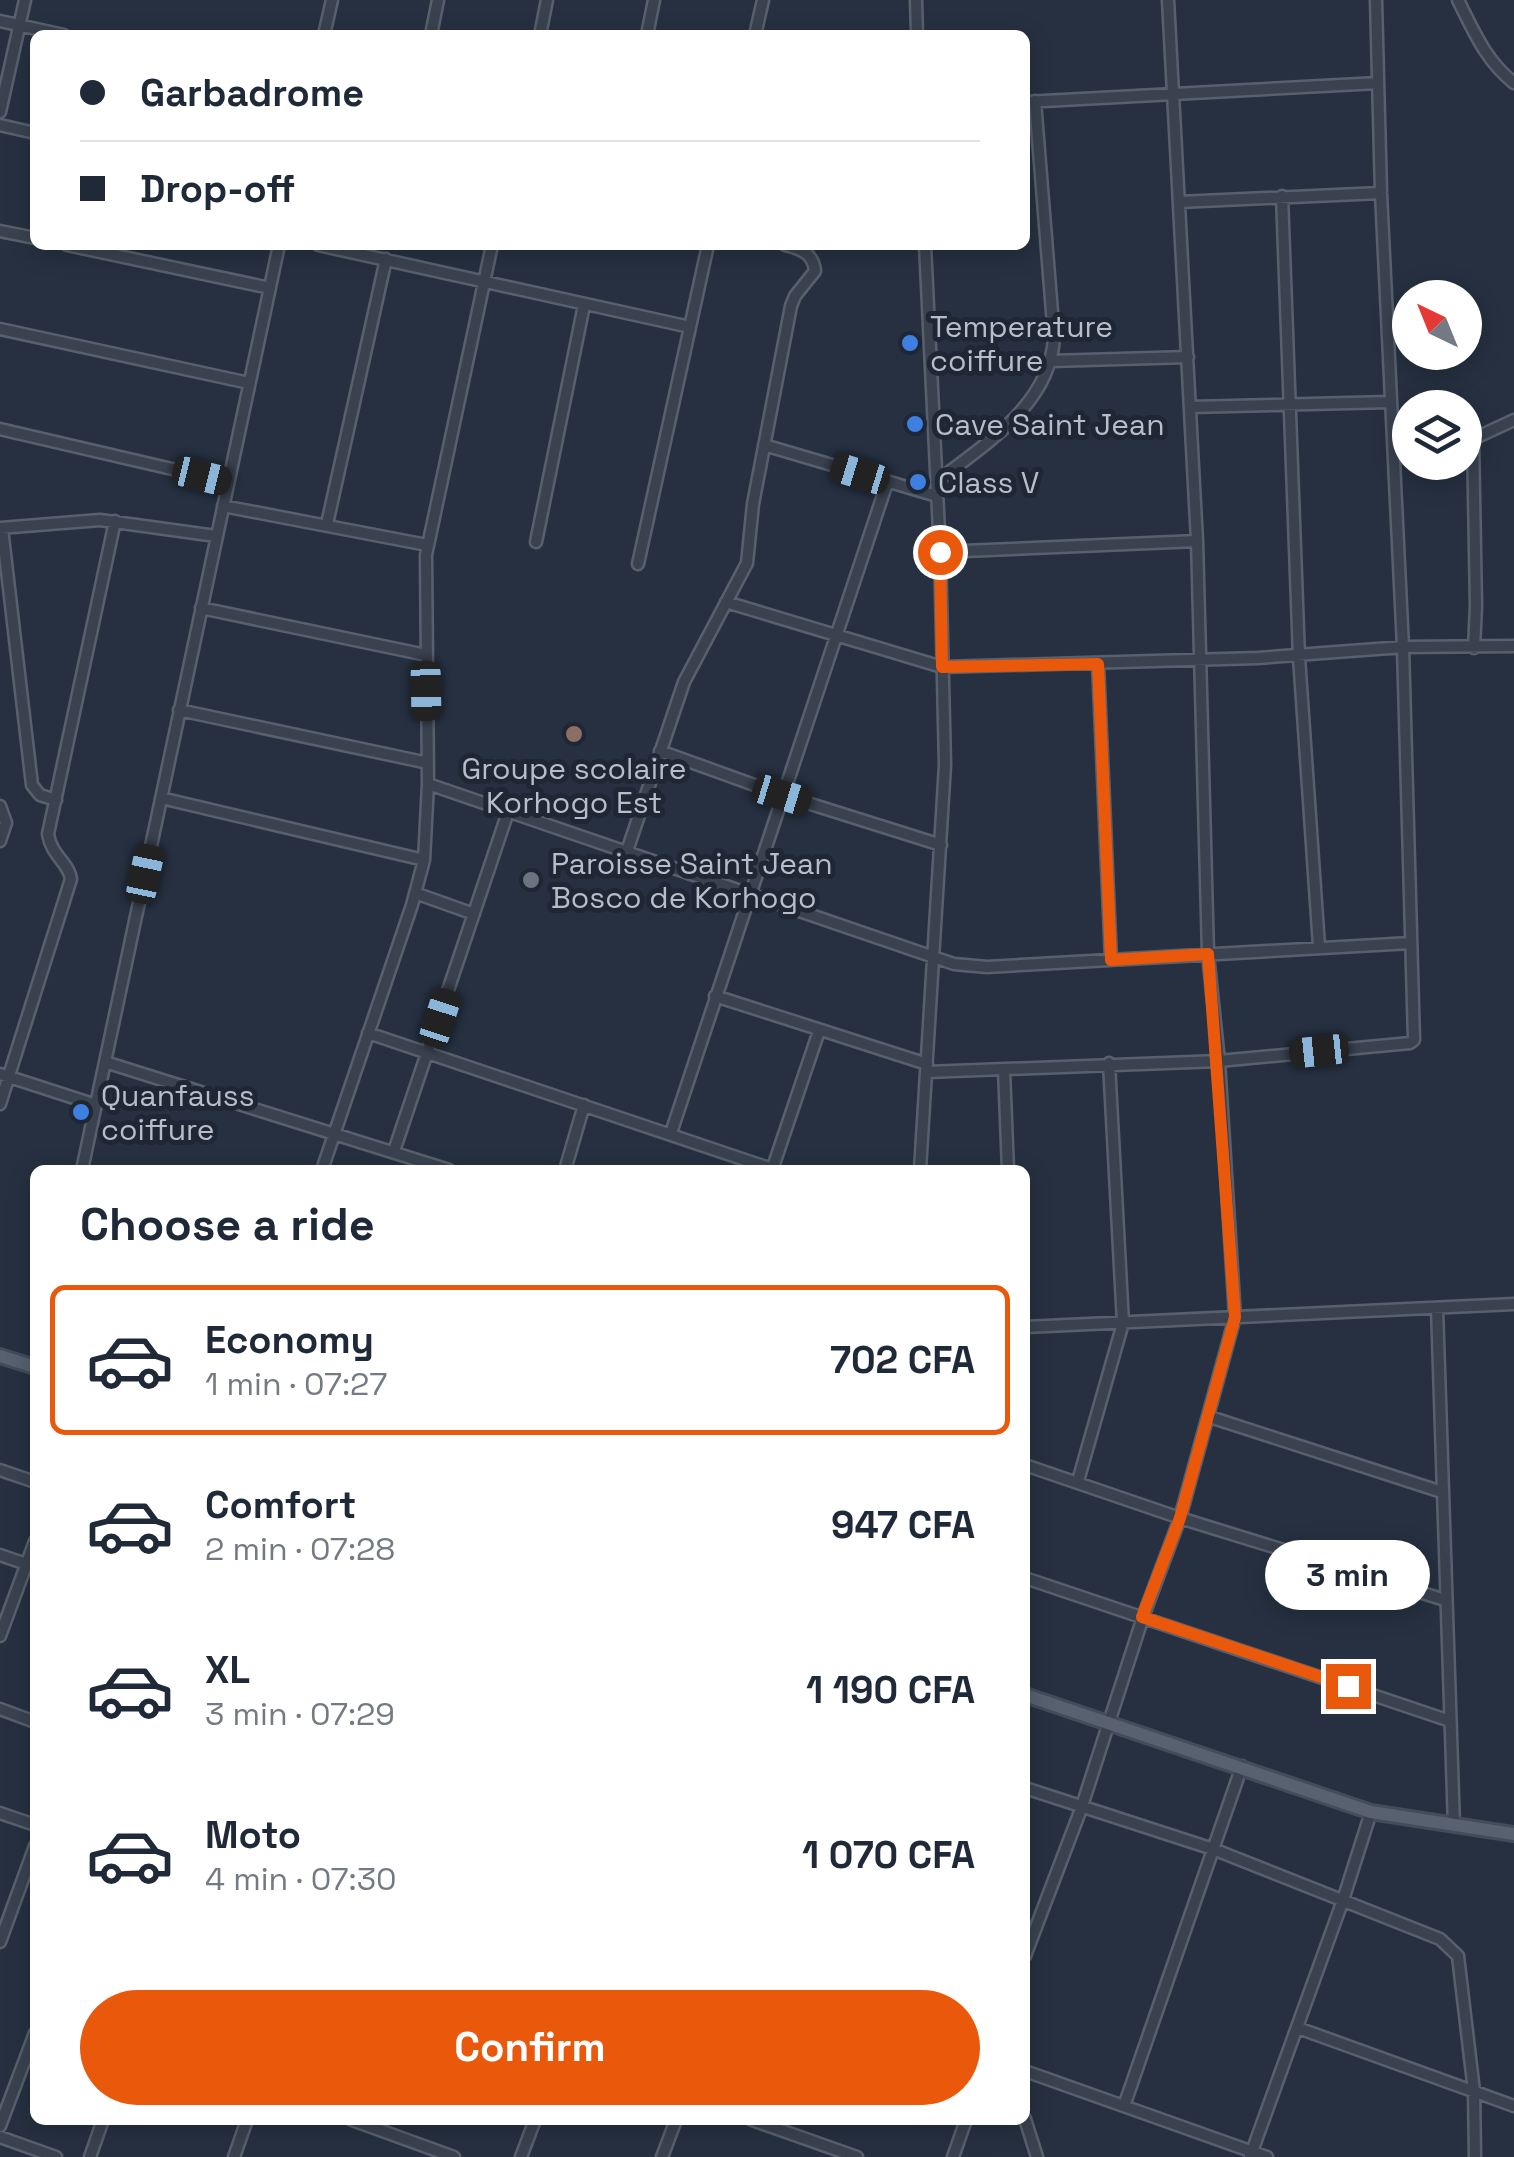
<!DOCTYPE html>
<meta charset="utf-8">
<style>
body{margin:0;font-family:"Space Grotesk",sans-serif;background:#f6f6f7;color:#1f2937;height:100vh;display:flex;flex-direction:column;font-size:38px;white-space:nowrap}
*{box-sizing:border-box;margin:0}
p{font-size:32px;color:#747a83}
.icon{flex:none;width:55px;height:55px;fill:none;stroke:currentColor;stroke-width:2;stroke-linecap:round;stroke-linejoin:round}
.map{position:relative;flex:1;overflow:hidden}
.side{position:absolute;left:30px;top:1165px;width:1000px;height:960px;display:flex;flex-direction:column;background:#fff;border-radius:15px;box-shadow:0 5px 25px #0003}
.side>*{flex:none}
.guide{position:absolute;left:30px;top:30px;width:1000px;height:220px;border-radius:15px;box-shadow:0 5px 25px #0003;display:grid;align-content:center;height:220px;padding:0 50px;background:#fff}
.needle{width:65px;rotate:317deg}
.tools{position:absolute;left:1392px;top:280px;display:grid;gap:20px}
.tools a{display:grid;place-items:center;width:90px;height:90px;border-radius:50%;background:#fff;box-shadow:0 5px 25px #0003;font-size:50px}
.end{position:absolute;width:45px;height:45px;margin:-22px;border:12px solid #ea580c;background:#fff;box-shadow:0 0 0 5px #fff}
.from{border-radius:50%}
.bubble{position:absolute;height:70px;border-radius:35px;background:#fff;box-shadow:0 5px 25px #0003;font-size:32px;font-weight:600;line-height:70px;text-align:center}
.car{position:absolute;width:30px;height:60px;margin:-30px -15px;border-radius:12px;box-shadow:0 0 8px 2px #0007;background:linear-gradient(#222 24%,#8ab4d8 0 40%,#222 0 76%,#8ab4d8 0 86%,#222 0)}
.guide b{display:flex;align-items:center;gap:35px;height:95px;font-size:38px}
.guide b+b{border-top:2px solid #e0e1e3}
.guide i{width:25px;height:25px;background:#1f2937}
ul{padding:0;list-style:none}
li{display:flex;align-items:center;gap:30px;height:150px;margin:0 20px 15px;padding:0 30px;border:5px solid transparent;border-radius:15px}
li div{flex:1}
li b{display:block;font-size:38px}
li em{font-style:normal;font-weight:600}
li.current{border-color:#ea580c}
li>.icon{width:90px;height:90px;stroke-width:1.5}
h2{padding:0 50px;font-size:45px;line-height:120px}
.primary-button{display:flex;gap:20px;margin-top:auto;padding:20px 50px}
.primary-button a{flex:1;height:115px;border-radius:60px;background:#ea580c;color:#fff;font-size:40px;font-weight:600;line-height:115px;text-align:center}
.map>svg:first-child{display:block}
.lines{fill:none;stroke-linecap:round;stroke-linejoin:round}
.minor-casing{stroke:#58606d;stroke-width:15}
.major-casing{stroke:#444b59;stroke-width:18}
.minor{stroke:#3a4250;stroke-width:10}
.major{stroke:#586170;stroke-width:12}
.route{stroke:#ea580c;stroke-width:12}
.shop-dot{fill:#3f7fe0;stroke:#1f2735;stroke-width:4}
.education-dot{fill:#8d6e63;stroke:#1f2735;stroke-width:4}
.worship-dot{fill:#6b7280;stroke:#1f2735;stroke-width:4}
.labels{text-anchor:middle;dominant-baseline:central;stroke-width:10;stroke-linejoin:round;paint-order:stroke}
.poi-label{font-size:30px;fill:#b7bdca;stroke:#1f2735;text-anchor:start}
</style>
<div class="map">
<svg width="1514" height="2157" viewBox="0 0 1514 2157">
<rect width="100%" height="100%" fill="#263040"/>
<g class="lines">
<g class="minor-casing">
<path id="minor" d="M916 0 917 35
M1458 0C1474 32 1486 61 1514 83
M0 21 64 35
M324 35 332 0
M431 35 438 0
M540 35 547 0
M647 35 654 0
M755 35 763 0
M1025 102 1378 83
M0 112 25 0
M0 125 35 133
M1282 196 1299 657 1319 946
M1179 202 1381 193
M0 231 35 238
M67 245 270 288
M318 245 690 327
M0 329 249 383
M1051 361 1188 357
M1191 407 1390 402
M1393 422 1410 425
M0 429 228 482
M1465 437 1473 439 1514 420
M1473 439 1476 606 1474 648
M764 445 937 496
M936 482C984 445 1051 404 1054 337L1035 101
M223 506 427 545
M327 524 386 259
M0 528 100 520 216 536
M2 528 32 785 40 795 56 800
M536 542 584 305
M940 552 1197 541
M638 564 708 245
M726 602 942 667 1258 658 1403 647 1514 646
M201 608 426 655
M1098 664 1111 959
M179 710 428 763
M660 751 782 795 941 845
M428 784 954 964 987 967 1411 943
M161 798 424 860
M0 806 6 823 0 841
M626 854 684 682 747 563 753 504 791 306 795 296 815 271C813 253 801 249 785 245
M415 893 474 914
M715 996 927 1064
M368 1033 775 1170
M105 1062 449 1170
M1004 1070 1008 1170
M927 1072 1219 1061 1410 1043 1414 1040 1403 647 1381 193 1376 0
M0 1074 96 1105
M0 1104 71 879C69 863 51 855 48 834L115 521
M671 1133 887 483
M394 1151 508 812
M82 1170 279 245
M322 1170 412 905 424 860 428 784 426 555 492 245
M565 1170 584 1105
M772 1170 819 1031
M920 1170 945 765 940 552 925 245
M1437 1308 1454 1826
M1025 1327 1514 1304
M1210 1417 1442 1492
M1025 1465 1180 1518 1445 1600
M0 1470 35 1482
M1078 1481 1123 1323 1109 1063
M0 1555 35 1567
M1025 1578 1450 1721
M0 1636 35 1541
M0 1709 35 1722
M1025 1788 1213 1849 1440 1939 1458 1956 1474 2091 1475 2157
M0 1813 35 1825
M0 1942 35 1846
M1025 1956 1081 1809 1143 1617 1180 1518 1235 1317 1219 1061 1208 954 1197 541 1168 0
M1298 2028 1514 2106
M1025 2071 1267 2157
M1124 2106 1242 1766
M1025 2119 1037 2157
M352 2120 454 2157
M752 2120 857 2157
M0 2126 35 2033
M0 2137 56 2157
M90 2157 103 2120
M234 2157 247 2120
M521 2157 535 2120
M662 2157 676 2120
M953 2157 966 2120
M1250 2157 1343 1900 1371 1812"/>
</g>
<g class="major-casing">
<path id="major" d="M0 1356 35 1367
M1025 1695 1371 1812 1514 1834"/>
</g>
<use href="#minor" class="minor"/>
<use href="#major" class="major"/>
</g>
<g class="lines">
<path class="route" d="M940 552 942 667 1098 664 1111 960 1208 954 1235 1317 1180 1518 1142 1617 1348 1686"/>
</g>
<g class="shop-dot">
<circle cx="910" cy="343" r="10"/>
<circle cx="915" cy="424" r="10"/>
<circle cx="918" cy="482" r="10"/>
<circle cx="81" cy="1112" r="10"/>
</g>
<circle class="education-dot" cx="574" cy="734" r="10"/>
<circle class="worship-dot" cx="531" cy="880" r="10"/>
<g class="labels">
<g class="poi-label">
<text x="930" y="326">Temperature<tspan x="930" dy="34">coiffure</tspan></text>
<text x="935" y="424">Cave Saint Jean</text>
<text x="938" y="482">Class V</text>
<text x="574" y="768" text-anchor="middle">Groupe scolaire<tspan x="574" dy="34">Korhogo Est</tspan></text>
<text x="551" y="863">Paroisse Saint Jean<tspan x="551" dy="34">Bosco de Korhogo</tspan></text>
<text x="101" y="1095">Quanfauss<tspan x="101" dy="34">coiffure</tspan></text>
</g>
</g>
</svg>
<div class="tools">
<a><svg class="needle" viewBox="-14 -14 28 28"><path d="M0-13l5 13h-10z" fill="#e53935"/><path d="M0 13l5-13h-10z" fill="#747a83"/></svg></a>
<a><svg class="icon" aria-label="layers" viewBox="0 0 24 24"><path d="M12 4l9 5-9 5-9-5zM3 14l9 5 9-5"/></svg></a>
</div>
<i class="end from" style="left:940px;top:552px"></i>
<i class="end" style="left:1348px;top:1686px"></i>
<div class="bubble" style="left:1265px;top:1540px;width:165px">3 min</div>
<i class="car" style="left:860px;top:474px;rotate:287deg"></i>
<i class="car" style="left:202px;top:476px;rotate:104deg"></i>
<i class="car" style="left:426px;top:691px;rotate:179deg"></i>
<i class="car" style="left:782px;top:795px;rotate:107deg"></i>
<i class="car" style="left:145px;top:874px;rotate:12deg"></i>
<i class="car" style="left:440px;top:1018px;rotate:18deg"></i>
<i class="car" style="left:1319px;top:1051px;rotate:264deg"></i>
<div class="guide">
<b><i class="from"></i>Garbadrome</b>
<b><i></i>Drop-off</b>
</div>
<section class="side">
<h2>Choose a ride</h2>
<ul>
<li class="current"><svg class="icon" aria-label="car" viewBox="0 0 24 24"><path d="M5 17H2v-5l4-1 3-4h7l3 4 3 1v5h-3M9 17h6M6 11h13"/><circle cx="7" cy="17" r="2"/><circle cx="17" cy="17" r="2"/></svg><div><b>Economy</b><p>1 min · 07:27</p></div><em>702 CFA</em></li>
<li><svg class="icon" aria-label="car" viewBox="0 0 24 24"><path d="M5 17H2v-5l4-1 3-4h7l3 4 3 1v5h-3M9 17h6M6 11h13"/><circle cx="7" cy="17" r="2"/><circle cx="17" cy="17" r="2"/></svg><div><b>Comfort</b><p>2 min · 07:28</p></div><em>947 CFA</em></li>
<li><svg class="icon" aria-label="car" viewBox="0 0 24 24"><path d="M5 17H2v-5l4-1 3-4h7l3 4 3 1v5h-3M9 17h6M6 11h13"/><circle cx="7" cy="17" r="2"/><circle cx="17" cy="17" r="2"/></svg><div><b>XL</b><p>3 min · 07:29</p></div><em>1 190 CFA</em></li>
<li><svg class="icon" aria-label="car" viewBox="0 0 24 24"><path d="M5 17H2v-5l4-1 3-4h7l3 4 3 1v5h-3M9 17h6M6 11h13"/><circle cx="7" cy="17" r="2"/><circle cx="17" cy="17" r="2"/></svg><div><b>Moto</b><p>4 min · 07:30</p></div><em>1 070 CFA</em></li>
</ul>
<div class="primary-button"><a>Confirm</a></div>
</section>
</div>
